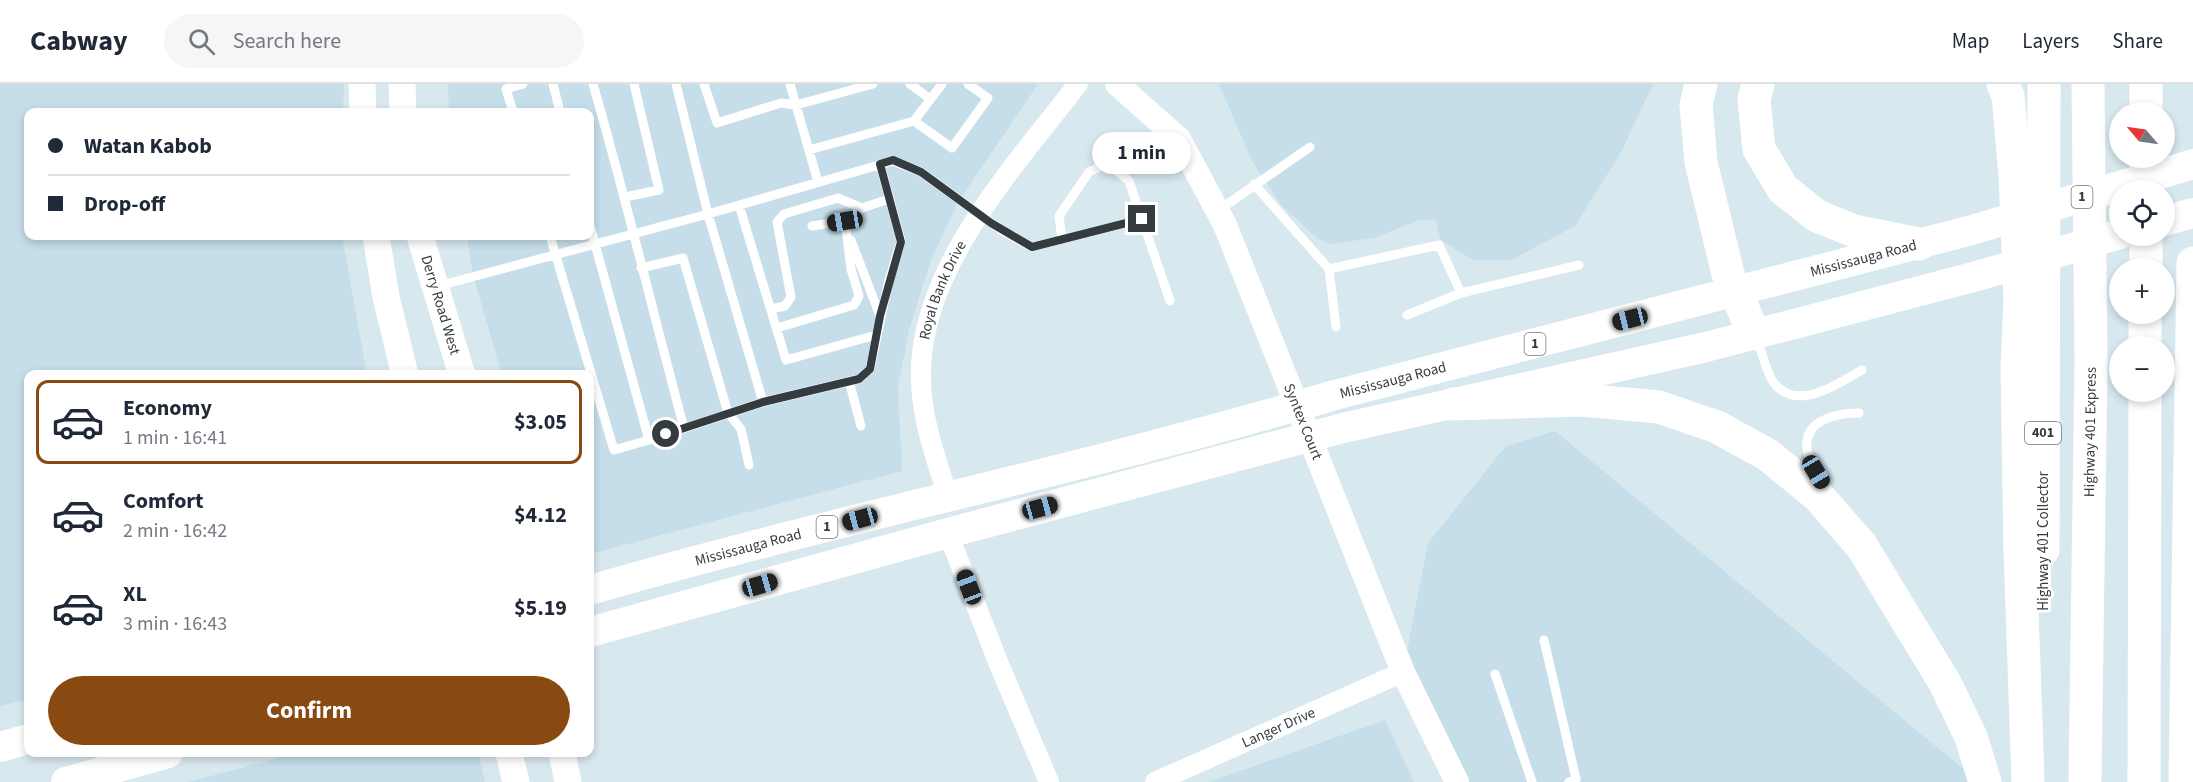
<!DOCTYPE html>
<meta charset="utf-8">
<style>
body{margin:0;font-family:"Source Sans 3",sans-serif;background:#f6f6f7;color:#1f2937;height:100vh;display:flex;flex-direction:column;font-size:22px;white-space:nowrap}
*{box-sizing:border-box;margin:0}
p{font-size:20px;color:#747a83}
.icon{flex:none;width:33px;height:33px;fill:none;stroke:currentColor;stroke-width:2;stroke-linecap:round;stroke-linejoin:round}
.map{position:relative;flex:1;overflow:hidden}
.panel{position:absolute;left:24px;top:286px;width:570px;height:387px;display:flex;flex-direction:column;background:#fff;border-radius:12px;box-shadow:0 3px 9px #0003}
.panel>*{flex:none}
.guide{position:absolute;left:24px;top:24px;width:570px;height:132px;border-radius:12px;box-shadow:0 3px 9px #0003;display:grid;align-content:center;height:132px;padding:0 24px;background:#fff}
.needle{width:39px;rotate:299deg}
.controls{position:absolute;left:2109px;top:18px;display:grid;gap:12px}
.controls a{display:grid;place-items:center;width:66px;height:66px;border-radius:50%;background:#fff;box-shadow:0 3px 9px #0003;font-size:30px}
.end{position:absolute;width:27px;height:27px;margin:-14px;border:8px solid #353c3f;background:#fff;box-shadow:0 0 0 3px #fff}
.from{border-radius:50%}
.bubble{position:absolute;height:42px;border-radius:21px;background:#fff;box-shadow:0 3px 9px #0003;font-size:20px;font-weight:700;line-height:42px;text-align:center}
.car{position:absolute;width:18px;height:36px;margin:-18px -9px;border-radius:8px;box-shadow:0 0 4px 2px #0007;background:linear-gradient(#222 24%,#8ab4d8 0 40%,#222 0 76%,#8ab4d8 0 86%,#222 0)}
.guide b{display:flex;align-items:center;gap:21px;height:57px;font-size:22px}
.guide b+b{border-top:2px solid #e0e1e3}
.guide i{width:15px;height:15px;background:#1f2937}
ul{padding:10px 0 0;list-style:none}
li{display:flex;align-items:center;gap:18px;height:84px;margin:0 12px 9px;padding:0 12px;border:3px solid transparent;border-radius:12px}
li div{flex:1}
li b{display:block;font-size:22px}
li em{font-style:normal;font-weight:700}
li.active{border-color:#894a11}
li>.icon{width:54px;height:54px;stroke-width:1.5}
.cta{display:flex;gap:12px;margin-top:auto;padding:12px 24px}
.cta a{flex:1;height:69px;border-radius:36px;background:#894a11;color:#fff;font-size:24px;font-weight:700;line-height:69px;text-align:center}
header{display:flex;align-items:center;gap:36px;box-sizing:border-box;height:84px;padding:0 30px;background:#fff;border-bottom:2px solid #e0e1e3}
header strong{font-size:28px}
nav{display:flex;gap:33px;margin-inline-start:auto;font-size:21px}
.search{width:420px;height:54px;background:#f6f6f7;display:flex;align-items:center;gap:15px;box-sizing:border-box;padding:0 21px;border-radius:33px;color:#747a83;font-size:22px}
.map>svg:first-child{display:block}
.built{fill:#c5dee9}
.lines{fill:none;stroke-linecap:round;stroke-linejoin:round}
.service{stroke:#fff;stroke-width:9}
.minor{stroke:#fff;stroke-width:20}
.tertiary{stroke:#fff;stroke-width:24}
.secondary{stroke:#fff;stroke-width:27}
.primary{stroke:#fff;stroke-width:30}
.motorway{stroke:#fff;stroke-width:33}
.route{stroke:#353c3f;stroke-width:8}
.labels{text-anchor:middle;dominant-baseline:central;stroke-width:6;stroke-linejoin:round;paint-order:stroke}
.shield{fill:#fff;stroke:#727679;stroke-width:1.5}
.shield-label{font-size:14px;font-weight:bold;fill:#353c3f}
.street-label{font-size:15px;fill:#353c3f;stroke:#fff}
</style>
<header>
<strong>Cabway</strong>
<div class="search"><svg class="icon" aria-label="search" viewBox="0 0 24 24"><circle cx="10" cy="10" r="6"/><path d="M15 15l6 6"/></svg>Search here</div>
<nav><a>Map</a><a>Layers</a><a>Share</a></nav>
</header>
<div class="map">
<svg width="2193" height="698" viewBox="0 0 2193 698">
<rect width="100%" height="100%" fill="#d8e8ef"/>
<path class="built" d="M0 0H344L343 28H28V152H342L367 291H28V615L0 622Z
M448 0H1038L958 118 931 176 909 246 898 302 902 387 590 470V291H502L473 191 467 152H590V28H449Z
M1219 0H1653L1621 68 1575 142 1511 176H1473L1440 155 1436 136H1419L1374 154 1330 160 1317 154 1281 121 1252 77Z
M1555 347 1979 698H1457L1403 588 1428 459 1506 362Z
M1385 636 1414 698H1209Z
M297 669H478L485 698H188Z"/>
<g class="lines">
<path class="service" d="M553 0 560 28
M593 0C626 114 653 229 684 344
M704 0 717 39 781 19 796 21 873 0
M790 0 818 98
M910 0 930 15
M513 28 506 5 523 0
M914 37 942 0
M809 66 914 37 952 64 988 14 968 0
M1254 100 1329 185 1336 243
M625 113 659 106 634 0
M739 121 786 276 876 251
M1219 126 1310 63
M590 142 649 356 763 318 708 130 676 0
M812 142 845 137 847 143
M550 152 614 366 649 356
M1062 155 1059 132 1089 88 1108 79 1129 97 1170 217
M851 156 880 232
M641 184 683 174 728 329 741 345 749 381
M1329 185 1439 161 1461 209
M438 202 708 130 893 77 921 88 1004 148 1032 163 1142 135
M771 225 785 222 791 213 777 138 784 130 838 114 862 124
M1407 231 1461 209 1579 181
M777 244 854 221 859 212 851 185 845 137 862 124 889 115
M1757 256C1763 270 1765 286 1774 299 1797 329 1839 299 1862 286
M849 297 861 342
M763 318 859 295 870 285 889 196 901 157 880 80
M1823 400C1818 391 1810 380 1808 370 1800 337 1834 329 1859 329
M1544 556 1576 695 1569 698
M1495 590 1532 698"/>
<g class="minor">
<path id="s1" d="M948 412C934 370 919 327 921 283 925 178 1017 79 1078 0"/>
<path d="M948 449 998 578 1049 698"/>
<path id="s2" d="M1155 698 1403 588"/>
</g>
<path class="tertiary" id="s3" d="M1117 0 1179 55 1225 141 1403 588 1457 698"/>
<g class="secondary">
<path d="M362 0 363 28"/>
<path d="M402 0 403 28"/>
<path d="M376 152 386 213 405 291"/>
<path id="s4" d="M420 152 462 291"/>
<path d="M509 669 516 698"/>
<path d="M562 669 568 698"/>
</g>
<g class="primary">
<path d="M2164 137 2193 129"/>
<path id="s5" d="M590 506C836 435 1089 384 1335 311L1972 146 2193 80"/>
<path d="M590 548 948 449 1343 344 1706 263 1977 192 2120 150"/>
<path d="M0 663 28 655"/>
<path d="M66 698 168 669"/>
</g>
<g class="motorway">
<path d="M1701 0 1696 21 1701 78 1728 190 1754 250"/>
<path d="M1758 0 1754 15 1759 65 1783 105 1817 132 1854 147 1919 160"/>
<path d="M2003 0 2008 12 2015 91 2020 216 2017 284 2020 466 2028 698"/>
<path d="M2146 28V0"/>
<path d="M2146 106V74"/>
<path d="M2146 184V152"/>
<path d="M2145 262V230"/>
<path d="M1453 320 1581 316 1659 323 1717 343 1768 371 1818 412 1861 461 1945 599 1971 653 1985 698"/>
<path d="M2043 466 2044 0"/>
<path id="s6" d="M2085 698 2091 276 2088 0"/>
<path d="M2144 698 2145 308"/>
<path d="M2185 698 2193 179"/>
</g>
</g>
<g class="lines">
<path class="route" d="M666 350 763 318 859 295 870 285 880 232 901 158 880 80 893 76 921 88 991 139 1032 163 1142 135"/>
</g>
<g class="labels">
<g class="shield">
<rect x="2071.5" y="102" width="21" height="22" rx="4.5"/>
<rect x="1524.5" y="249" width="21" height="22" rx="4.5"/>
<rect x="2025" y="338" width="36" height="22" rx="4.5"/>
<rect x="816.5" y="432" width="21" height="22" rx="4.5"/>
</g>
<g class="shield-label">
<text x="2082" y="113">1</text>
<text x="1535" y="260">1</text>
<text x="2043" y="349">401</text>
<text x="827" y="443">1</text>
</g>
<g class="street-label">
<text stroke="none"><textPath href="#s5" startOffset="1316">Mississauga Road</textPath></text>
<text stroke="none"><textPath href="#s1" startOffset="213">Royal Bank Drive</textPath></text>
<text stroke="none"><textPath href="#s4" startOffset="72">Derry Road West</textPath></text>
<text stroke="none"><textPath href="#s5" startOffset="830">Mississauga Road</textPath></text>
<text stroke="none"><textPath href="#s3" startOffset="392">Syntex Court</textPath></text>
<text stroke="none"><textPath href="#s6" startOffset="350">Highway 401 Express</textPath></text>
<text transform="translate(2043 457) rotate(-90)">Highway 401 Collector</text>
<text stroke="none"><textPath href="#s5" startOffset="164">Mississauga Road</textPath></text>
<text stroke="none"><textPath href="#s2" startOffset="135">Langer Drive</textPath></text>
</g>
</g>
</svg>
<div class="controls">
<a><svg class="needle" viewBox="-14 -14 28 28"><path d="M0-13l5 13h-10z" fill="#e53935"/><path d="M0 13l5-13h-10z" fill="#747a83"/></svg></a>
<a><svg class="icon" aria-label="locate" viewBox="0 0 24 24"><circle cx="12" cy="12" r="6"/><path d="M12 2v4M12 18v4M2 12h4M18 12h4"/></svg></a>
<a>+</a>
<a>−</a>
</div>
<i class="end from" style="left:666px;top:350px"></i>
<i class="end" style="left:1142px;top:135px"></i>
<div class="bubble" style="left:1092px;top:48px;width:99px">1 min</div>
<i class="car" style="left:845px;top:137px;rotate:261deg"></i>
<i class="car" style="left:1630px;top:235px;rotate:256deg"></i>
<i class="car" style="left:1816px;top:388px;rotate:149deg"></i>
<i class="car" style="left:1040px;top:424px;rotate:75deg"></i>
<i class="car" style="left:860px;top:435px;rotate:255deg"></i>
<i class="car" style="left:760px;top:501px;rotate:74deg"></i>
<i class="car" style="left:969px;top:503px;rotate:339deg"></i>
<div class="guide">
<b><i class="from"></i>Watan Kabob</b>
<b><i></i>Drop-off</b>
</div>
<section class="panel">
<ul>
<li class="active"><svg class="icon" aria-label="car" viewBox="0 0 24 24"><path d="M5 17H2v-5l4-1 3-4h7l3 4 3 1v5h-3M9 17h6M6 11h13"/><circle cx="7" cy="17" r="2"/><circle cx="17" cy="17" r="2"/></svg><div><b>Economy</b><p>1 min · 16:41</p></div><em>$3.05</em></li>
<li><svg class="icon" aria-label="car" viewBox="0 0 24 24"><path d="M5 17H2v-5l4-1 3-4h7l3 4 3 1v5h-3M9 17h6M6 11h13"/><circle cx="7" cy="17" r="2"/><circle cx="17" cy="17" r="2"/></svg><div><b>Comfort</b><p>2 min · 16:42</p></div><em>$4.12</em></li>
<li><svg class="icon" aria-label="car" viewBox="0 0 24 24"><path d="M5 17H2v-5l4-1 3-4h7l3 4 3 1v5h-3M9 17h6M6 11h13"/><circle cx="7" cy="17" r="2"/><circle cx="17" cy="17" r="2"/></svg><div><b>XL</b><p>3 min · 16:43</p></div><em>$5.19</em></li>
</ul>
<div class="cta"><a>Confirm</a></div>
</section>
</div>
